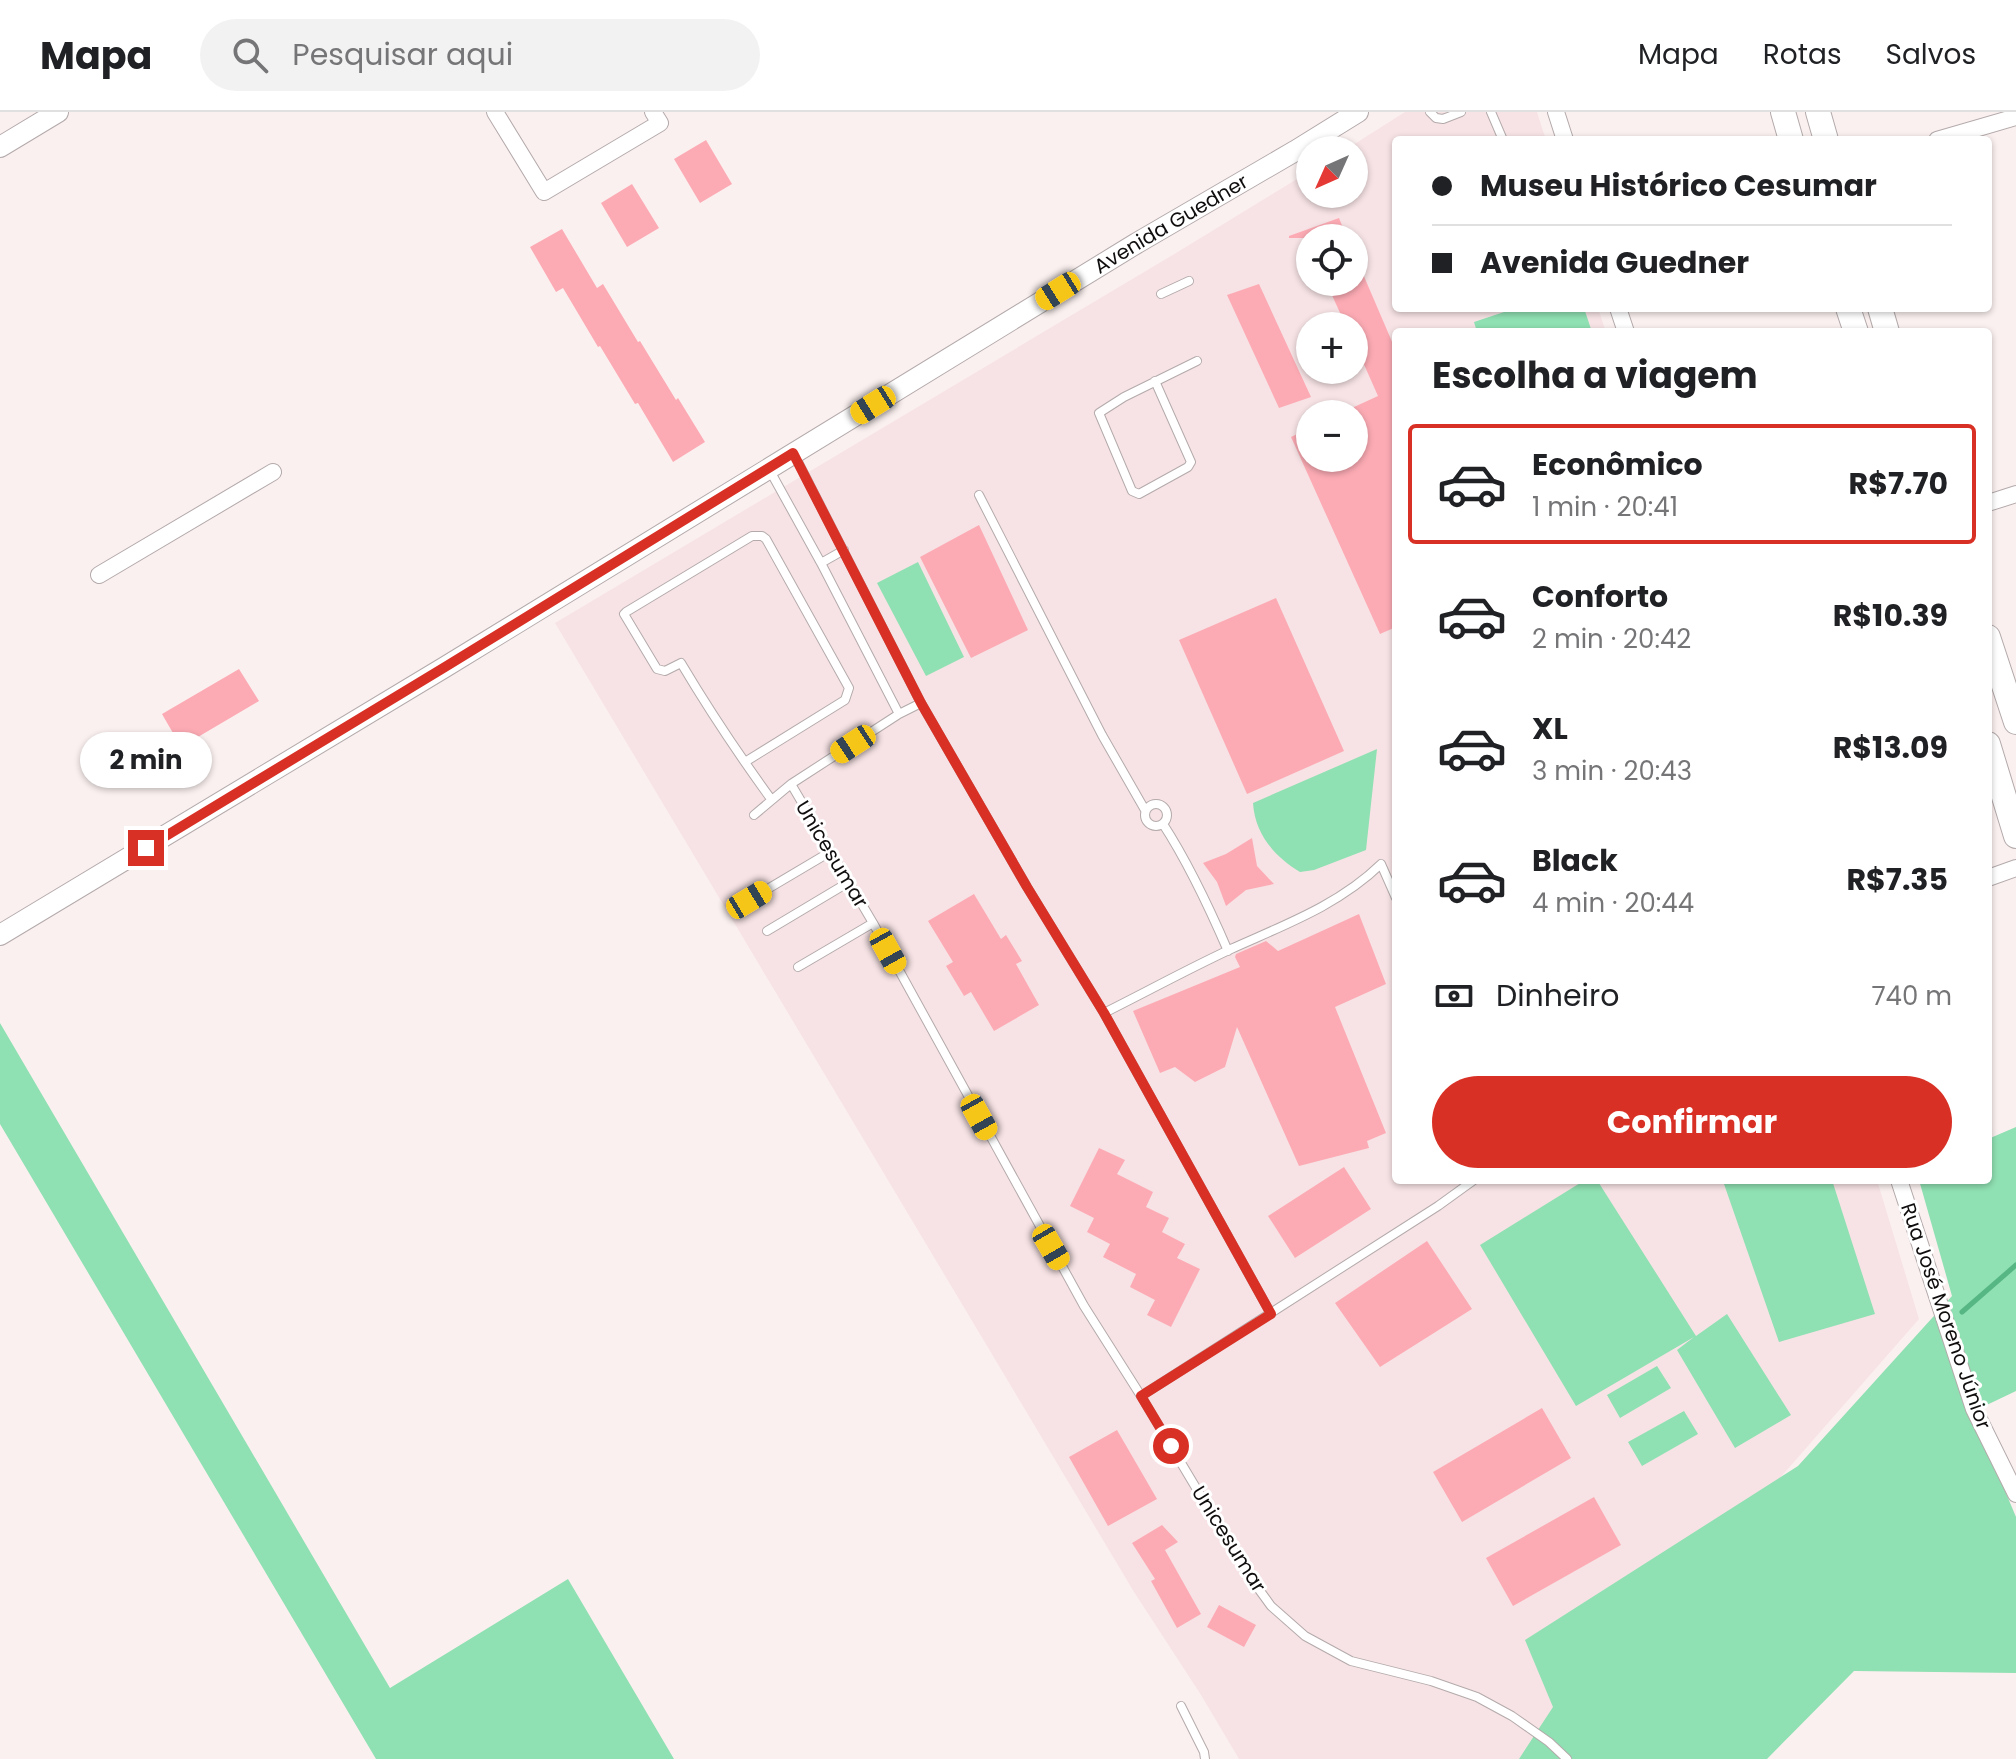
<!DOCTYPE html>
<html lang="pt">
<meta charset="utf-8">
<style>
body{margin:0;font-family:Poppins,sans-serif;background:#f2f2f2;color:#202124;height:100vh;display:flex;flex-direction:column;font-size:30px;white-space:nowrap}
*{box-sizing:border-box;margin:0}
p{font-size:26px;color:#757577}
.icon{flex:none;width:44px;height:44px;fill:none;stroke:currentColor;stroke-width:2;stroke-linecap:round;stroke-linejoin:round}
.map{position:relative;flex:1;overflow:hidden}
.details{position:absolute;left:1392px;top:216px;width:600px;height:856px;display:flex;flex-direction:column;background:#fff;border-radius:8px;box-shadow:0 2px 6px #0004}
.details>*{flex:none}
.guide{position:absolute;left:1392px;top:24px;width:600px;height:176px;border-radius:8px;box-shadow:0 2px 6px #0004;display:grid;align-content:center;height:176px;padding:0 40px;background:#fff}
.needle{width:52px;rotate:225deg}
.buttons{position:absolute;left:1296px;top:24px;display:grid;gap:16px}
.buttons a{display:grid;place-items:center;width:72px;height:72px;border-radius:50%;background:#fff;box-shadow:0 2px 6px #0004;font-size:40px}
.end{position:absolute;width:36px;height:36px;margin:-18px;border:10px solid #d93025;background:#fff;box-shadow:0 0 0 4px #fff}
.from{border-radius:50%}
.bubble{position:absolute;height:56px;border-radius:28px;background:#fff;box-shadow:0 2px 6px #0004;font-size:26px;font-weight:700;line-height:56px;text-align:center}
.car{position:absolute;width:24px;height:48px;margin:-24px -12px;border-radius:10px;box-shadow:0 0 6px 2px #0007;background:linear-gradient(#f5c518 24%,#345 0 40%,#f5c518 0 76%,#345 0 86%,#f5c518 0)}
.guide b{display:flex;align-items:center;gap:28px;height:76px;font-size:30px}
.guide b+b{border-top:2px solid #e0e0e0}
.guide i{width:20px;height:20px;background:#202124}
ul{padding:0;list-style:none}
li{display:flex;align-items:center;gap:24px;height:120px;margin:0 16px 12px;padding:0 24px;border:4px solid transparent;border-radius:8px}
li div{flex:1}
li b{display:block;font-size:30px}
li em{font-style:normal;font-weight:700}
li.active{border-color:#d93025}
li>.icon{width:72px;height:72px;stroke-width:1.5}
h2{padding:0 40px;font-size:36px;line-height:96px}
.pay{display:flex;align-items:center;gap:20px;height:88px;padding:0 40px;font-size:30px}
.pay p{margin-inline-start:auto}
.cta{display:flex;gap:16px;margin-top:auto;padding:16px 40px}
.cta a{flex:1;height:92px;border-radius:48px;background:#d93025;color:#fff;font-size:32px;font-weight:700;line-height:92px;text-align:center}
header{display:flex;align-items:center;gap:48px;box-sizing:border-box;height:112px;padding:0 40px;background:#fff;border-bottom:2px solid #e0e0e0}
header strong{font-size:38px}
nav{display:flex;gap:44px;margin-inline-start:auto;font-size:28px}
.search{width:560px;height:72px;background:#f2f2f2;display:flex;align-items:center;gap:20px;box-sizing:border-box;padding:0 28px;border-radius:44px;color:#757577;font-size:30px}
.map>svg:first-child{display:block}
.built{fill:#f7e3e5;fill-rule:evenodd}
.green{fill:#8fe0b2}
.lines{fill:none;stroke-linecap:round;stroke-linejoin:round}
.stream{stroke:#57b784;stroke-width:5}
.building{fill:#fcabb4}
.service-casing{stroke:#b4aaab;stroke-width:10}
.minor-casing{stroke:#b4aaab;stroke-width:18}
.tertiary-casing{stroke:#b4aaab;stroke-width:22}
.secondary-casing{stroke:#b4aaab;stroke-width:26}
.service{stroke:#fff;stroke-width:8}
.minor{stroke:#fff;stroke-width:16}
.tertiary{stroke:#fff;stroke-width:20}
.secondary{stroke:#fff;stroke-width:24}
.route{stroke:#d93025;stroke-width:10}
.labels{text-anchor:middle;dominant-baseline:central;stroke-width:6;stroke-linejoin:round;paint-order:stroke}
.street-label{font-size:20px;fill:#100d0d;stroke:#fff}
</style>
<header>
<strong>Mapa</strong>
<div class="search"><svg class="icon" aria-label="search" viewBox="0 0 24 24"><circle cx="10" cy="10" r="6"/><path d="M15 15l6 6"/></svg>Pesquisar aqui</div>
<nav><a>Mapa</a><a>Rotas</a><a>Salvos</a></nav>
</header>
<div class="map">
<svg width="2016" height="1647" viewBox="0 0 2016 1647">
<rect width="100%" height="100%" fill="#fbf0f0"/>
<path class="built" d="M1405 0H1537L1546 28H1396V196H1598L1606 220H1396V1068H1877L1919 1207 1549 1630 1537 1647H1239L1201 1583 1134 1480 555 511 1176 141 1310 59V82H1354V38H1345ZM1310 126H1354V170H1310ZM1310 214H1354V258H1310ZM1310 302H1354V346H1310Z"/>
<path class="green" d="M1516 196H1584L1592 220H1477L1474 210Z
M918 450 964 545 926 564 877 471Z
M1377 637 1366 738 1314 758 1300 760C1274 744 1255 722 1253 691Z
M0 911 390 1576 568 1467 674 1647H376L0 1012Z
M2016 1015V1279L1972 1300 2016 1405V1561L1854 1559 1767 1647H1519L1553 1595 1525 1528 1798 1354 1952 1184 1919 1068H1988V1027Z
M1585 1068H1597L1696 1224 1727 1202 1791 1303 1735 1336 1677 1238 1694 1225 1576 1294 1480 1133Z
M1736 1068H1832L1875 1202 1779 1230 1724 1072Z
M1657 1254 1671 1276 1620 1306 1607 1283Z
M1684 1299 1698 1322 1642 1354 1628 1330Z"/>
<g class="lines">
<path class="stream" d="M1962 1200 2016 1153"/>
</g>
<path class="building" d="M706 28 732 72 700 91 674 47Z
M632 72 659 116 627 135 601 91Z
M1339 106 1347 126H1289V124Z
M562 117 597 176 603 172 638 230 640 229 676 288 678 286 705 330 673 350 638 291 635 292 600 234 598 235 563 176 556 180 530 135Z
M1354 141 1396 239V515L1380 522 1291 325 1310 316V346H1354V295L1378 284 1354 230V214H1346L1326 170H1354Z
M1259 172 1311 285 1279 296 1227 183Z
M979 413 1028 518 971 546 920 445Z
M1276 486 1344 639 1247 682 1179 528Z
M239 557 259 589 181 635 162 602Z
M1252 726 1257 754 1274 772 1246 778 1226 794 1217 770 1203 751 1226 742Z
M974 782 1001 827 1006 823 1022 849 1016 852 1039 893 994 919 971 880 964 884 946 854 953 850 928 809Z
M1359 802 1386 872 1335 895 1386 1021 1367 1029 1369 1036 1299 1054 1237 915 1225 955 1195 970 1175 955 1160 961 1133 899 1240 855 1235 845 1236 842 1266 829 1278 839Z
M1099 1036 1125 1048 1117 1062 1153 1080 1146 1095 1169 1106 1162 1120 1185 1132 1177 1146 1200 1157 1171 1215 1147 1203 1155 1188 1130 1175 1136 1162 1103 1145 1110 1132 1087 1120 1094 1106 1070 1094Z
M1344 1055 1371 1097 1295 1146 1268 1104Z
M1427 1129 1472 1197 1380 1255 1335 1191Z
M1542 1296 1571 1346 1462 1410 1433 1360Z
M1117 1318 1157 1387 1108 1414 1069 1345Z
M1594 1385 1621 1433 1513 1494 1486 1446Z
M1162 1413 1178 1430 1165 1438 1201 1502 1177 1516 1151 1469 1155 1467 1132 1431Z
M1219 1493 1256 1513 1244 1535 1207 1515Z"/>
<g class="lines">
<g class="service-casing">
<path id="service" d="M1430 0 1436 6 1443 7 1461 0
M1491 0 1503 28
M1161 182 1189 169
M1155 269 1191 350 1188 355 1139 382 1132 379 1099 301 1124 285 1197 249
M794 342 921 591 1027 775 1104 901 1271 1202
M769 357 821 451 899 602
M979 383 1102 623 1145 698
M821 451 844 438
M745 650 845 588 849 576 766 427 762 424H752L626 500 624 502 657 557 665 559 681 551C709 598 739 643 771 687
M791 672 873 811 1084 1194 1141 1284 1247 1461 1271 1494 1305 1524 1351 1549 1431 1569 1477 1585 1512 1604 1549 1630 1567 1647
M1145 703a11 11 0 1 1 22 0a11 11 0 1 1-22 0Z
M754 703 791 672 899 602 921 591
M1163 712C1189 752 1209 795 1228 839
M749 788 830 740
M767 819 849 770
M798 855 873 811
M1104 901C1146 880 1188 857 1231 837 1284 813 1339 793 1381 752L1396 786
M1141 1284 1438 1094 1474 1068
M1181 1594 1204 1640 1205 1647"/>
</g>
<g class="minor-casing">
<path id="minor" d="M495 0 544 80 660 11 653 0
M1556 0 1565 28
M1937 28 2016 5
M1618 196 1626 220
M1988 391 2016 382
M99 463 273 360
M1988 766 2016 756
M1899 1068 1974 1297 2016 1382"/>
</g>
<g class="tertiary-casing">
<g id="tertiary">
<path d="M0 35 58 0"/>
<path id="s1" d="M0 823 445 555 1137 131 1295 39 1358 0"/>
</g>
</g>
<g class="secondary-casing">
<path id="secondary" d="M1783 0 1791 28
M1818 0 1826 28
M1848 196 1856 220
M1880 196 1887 220
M1988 525 2016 610
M1988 632 2016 724"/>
</g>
<use href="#service" class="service"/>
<use href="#minor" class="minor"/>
<use href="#tertiary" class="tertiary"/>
<use href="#secondary" class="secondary"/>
</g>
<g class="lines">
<path class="route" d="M146 736 445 555 793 341 921 591 1027 775 1104 901 1271 1202 1141 1284 1171 1334"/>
</g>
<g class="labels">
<g class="street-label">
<text stroke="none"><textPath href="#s1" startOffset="1370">Avenida Guedner</textPath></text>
<text transform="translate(832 742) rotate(59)">Unicesumar</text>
<text transform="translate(1946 1204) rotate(71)">Rua José Moreno Júnior</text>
<text transform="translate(1229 1427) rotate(58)">Unicesumar</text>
</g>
</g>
</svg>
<div class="buttons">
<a><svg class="needle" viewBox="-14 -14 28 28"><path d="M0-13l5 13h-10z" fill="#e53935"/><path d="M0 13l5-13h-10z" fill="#757577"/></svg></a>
<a><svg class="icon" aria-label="locate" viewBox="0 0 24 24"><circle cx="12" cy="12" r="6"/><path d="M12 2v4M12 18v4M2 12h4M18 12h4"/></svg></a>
<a>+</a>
<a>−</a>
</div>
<i class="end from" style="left:1171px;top:1334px"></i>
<i class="end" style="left:146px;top:736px"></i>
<div class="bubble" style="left:80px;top:620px;width:132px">2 min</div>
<i class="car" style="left:1058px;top:179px;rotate:238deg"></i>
<i class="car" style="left:873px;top:293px;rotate:238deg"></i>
<i class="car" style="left:853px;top:632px;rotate:237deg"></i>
<i class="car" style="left:749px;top:788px;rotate:59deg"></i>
<i class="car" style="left:888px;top:839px;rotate:151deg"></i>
<i class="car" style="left:979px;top:1005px;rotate:151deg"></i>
<i class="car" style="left:1051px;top:1135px;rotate:150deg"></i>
<div class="guide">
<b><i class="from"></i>Museu Histórico Cesumar</b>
<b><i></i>Avenida Guedner</b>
</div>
<section class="details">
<h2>Escolha a viagem</h2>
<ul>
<li class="active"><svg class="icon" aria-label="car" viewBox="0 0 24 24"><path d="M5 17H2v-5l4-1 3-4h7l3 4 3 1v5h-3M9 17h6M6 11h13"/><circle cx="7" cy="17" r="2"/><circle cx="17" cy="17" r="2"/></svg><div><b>Econômico</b><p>1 min · 20:41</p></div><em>R$7.70</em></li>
<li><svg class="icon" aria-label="car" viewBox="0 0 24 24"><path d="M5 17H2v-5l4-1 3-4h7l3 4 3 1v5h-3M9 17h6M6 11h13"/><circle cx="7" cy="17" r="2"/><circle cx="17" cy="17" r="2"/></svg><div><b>Conforto</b><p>2 min · 20:42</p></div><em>R$10.39</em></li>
<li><svg class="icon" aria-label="car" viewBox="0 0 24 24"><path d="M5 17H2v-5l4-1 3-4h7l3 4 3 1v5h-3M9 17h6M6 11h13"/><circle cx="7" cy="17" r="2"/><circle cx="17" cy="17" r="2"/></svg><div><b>XL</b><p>3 min · 20:43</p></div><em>R$13.09</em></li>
<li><svg class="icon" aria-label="car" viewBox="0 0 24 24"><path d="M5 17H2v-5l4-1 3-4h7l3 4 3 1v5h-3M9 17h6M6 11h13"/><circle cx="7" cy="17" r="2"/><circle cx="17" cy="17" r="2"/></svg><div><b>Black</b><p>4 min · 20:44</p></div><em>R$7.35</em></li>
</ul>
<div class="pay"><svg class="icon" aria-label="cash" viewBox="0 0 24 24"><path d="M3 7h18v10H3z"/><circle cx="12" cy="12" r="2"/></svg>Dinheiro<p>740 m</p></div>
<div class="cta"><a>Confirmar</a></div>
</section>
</div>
